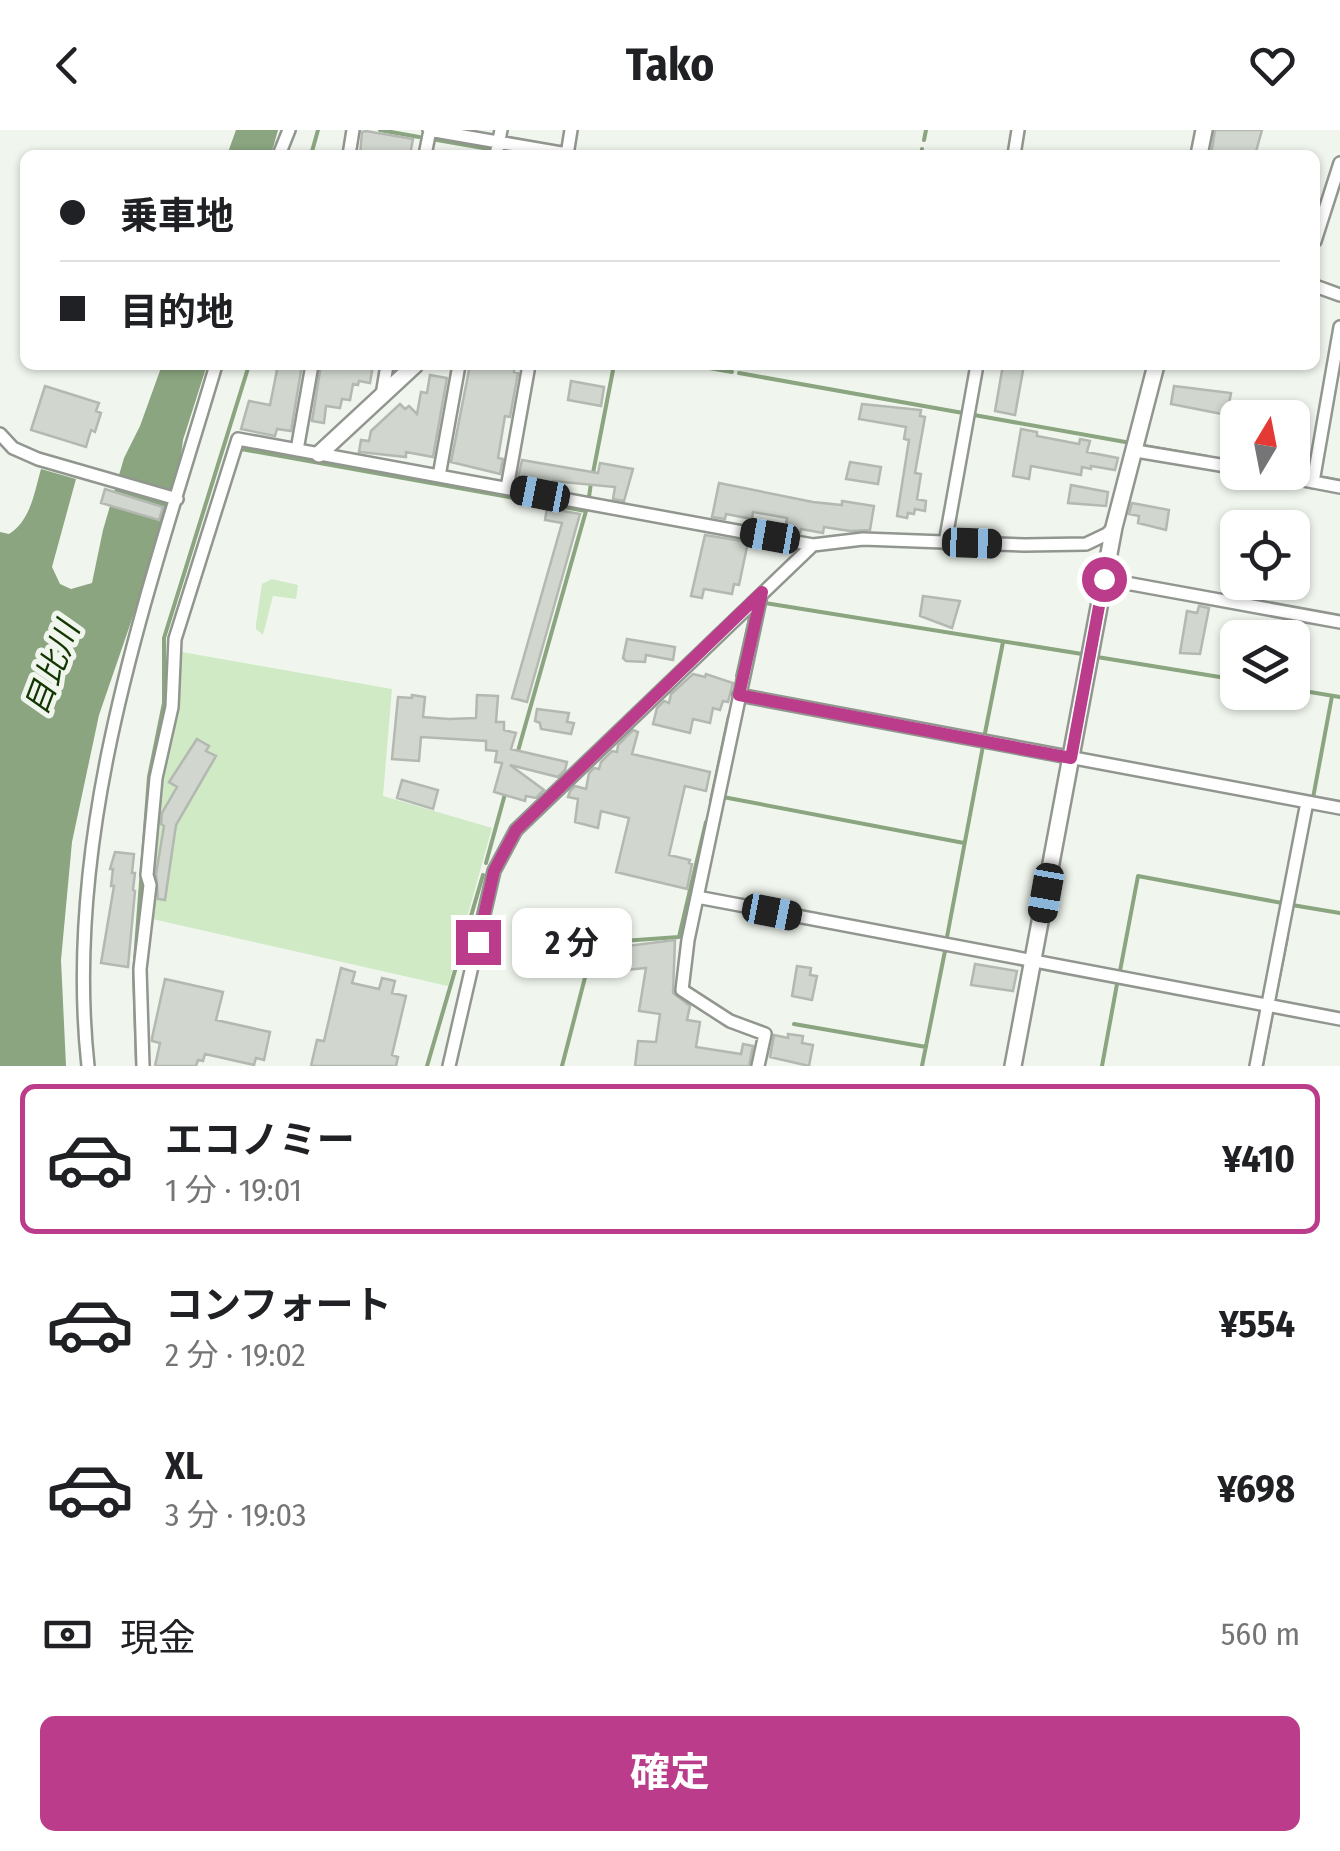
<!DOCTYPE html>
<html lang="ja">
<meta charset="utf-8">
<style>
body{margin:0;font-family:"Fira Sans Condensed","Noto Sans JP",sans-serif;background:#f6f6f6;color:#202124;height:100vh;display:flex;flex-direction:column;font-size:38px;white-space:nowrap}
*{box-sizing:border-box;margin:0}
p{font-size:32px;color:#757577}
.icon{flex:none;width:55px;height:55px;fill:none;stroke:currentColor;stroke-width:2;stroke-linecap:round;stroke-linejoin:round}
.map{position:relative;height:936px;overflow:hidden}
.sheet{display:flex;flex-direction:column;background:#fff;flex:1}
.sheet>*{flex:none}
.banner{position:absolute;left:20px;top:20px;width:1300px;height:220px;border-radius:15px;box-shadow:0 2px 8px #0004;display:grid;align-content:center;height:220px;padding:0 40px;background:#fff}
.needle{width:65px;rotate:10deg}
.fabs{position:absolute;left:1220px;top:270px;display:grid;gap:20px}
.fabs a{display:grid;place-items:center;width:90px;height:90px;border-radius:15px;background:#fff;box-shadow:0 2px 8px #0004;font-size:50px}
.end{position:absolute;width:45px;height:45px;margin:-22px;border:12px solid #ba3c8a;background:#fff;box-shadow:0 0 0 5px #fff}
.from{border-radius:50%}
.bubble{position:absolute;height:70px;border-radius:15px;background:#fff;box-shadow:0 2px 8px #0004;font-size:32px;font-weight:700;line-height:70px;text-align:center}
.car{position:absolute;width:30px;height:60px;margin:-30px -15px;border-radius:12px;box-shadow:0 0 8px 2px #0007;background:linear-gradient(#222 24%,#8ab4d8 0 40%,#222 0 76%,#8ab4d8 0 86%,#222 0)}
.banner b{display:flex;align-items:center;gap:35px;height:95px;font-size:38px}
.banner b+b{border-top:2px solid #e0e0e0}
.banner i{width:25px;height:25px;background:#202124}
ul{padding:18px 0 0;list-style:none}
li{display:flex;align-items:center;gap:30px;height:150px;margin:0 20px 15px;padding:0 20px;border:5px solid transparent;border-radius:15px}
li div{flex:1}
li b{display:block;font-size:38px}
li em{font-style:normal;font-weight:700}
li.selected{border-color:#ba3c8a}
li>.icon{width:90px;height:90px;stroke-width:1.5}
.pay{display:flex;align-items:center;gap:25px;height:110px;padding:0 40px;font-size:38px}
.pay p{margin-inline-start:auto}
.primary-button{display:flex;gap:20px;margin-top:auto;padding:20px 40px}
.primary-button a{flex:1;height:115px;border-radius:15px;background:#ba3c8a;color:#fff;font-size:40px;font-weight:700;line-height:115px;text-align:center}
header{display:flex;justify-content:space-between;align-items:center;height:130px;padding:0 40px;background:#fff;font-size:45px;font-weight:700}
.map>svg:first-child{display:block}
.green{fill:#d0eac5}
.water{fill:#8aa57f}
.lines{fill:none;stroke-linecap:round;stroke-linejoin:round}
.stream{stroke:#8aa57f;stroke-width:4}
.building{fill:#d1d6cf;stroke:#b3b8b1;stroke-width:2.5}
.minor-casing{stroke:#91968f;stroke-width:16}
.tertiary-casing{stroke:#91968f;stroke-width:20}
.minor{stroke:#fff;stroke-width:11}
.tertiary{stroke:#fff;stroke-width:15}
.route{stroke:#ba3c8a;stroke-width:12}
.labels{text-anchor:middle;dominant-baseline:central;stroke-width:10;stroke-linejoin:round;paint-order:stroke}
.water-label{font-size:32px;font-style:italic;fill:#133600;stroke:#f0f6ee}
</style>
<header><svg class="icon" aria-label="back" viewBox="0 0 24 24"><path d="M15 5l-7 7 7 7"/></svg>Tako<svg class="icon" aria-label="heart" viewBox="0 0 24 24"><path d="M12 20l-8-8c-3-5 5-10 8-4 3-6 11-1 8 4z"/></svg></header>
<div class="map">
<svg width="1340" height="936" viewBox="0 0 1340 936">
<rect width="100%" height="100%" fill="#f0f6ee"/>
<path class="green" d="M272 449 298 455 296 469 273 466 263 505 256 499V494L262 454Z
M176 521 392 559 383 666 492 698 448 856 148 788 150 743Z"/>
<path class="water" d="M236 0H278L271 25H227Z
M162 235H207L183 310 178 348 165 393 99 585 72 712 61 830 66 936H0V402L9 404C31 390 34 363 41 339L76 349 52 437 60 454 71 459 92 453 103 400 124 328 140 296Z"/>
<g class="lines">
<path class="stream" d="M380 0 419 7
M437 10 489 19
M924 10 926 0
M505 22 520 25
M311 25 318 0
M921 25 922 19
M692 235 732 242
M739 243 963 283
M974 285 1131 313
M1144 316 1208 327
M241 319 586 381 518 621
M593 343 614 235
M1325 348 1340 351
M589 367 591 353
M765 473 1082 524
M1097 527 1238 550
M737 546 751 484
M1292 559 1340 567
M985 603 1003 512
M723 667 964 713
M1313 668 1332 566
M711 671 729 586
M486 733 505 664
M1292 775 1340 783
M947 807 983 616
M1120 841 1138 746 1282 773
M1275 867 1287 807
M794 894 926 917
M137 936 134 844 149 647 164 573V508L249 235
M427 936 483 745
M562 936 594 813 679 807 706 692
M922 936 945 821
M1102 936 1117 854
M1262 936 1272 883"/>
</g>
<path class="building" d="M1215 0H1262L1255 25H1211Z
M366 1 413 9 410 25H360L362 2Z
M278 235H302L291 301 277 299 275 306 241 299 249 271 270 275Z
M321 235H373L370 253 359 251 358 255 353 254 350 270 342 269 340 278 326 276 324 293 312 291Z
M470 235H515L514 242 518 243 510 287 505 286 498 328 503 329 500 344 451 332Z
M1003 235H1024L1015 285 995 281Z
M430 245 447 248 433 327 406 322V327L359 322 361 310 369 311 371 301 400 274 405 279 409 276 417 284 421 262 427 263Z
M571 251 604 257 601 276 568 270Z
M45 256 99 273 96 281 101 283 95 302 91 300 86 317 31 300Z
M1174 256 1231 263 1227 285 1171 274Z
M862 274 921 280 920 286 925 287 915 343 921 344 917 369 926 371 925 381 915 379 914 384 908 383 907 388 897 386 909 310 904 309 906 297 859 289Z
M1021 299 1037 302V306L1079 314 1080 309 1090 311 1087 322 1118 328 1115 340 1091 336V339L1082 337 1081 345 1031 336 1029 349 1013 346Z
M522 330 598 343 600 333 633 339 624 371 613 369 615 357 553 351 552 356 518 348Z
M850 332 881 337 878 354 846 349Z
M719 353 813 372 842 375V371L874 376 870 400 850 401 824 397 823 403 801 399 800 403 785 400 787 388 753 382 752 389 726 384 725 389 712 387Z
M1071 355 1108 362 1106 376 1068 373Z
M105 359 163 377 159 390 101 373Z
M1132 373 1169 380 1166 400 1138 393 1139 386 1129 384Z
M547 378 580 384 527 572 512 568 562 393 545 390Z
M705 405 748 412 739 455 734 454 732 464 704 459 702 468 691 466Z
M923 466 960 471 952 498 920 486Z
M1199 476 1209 478 1200 524 1180 523 1187 481 1197 483Z
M627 509 675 517 673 530 646 525 645 532 626 531 623 528Z
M693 544 705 547 706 544 733 553 728 572 723 571 720 580 713 578 710 593 693 589 690 603 653 594 657 578 664 571 669 573 671 564Z
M412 565 425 567 423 587 449 589 476 588 477 565 498 566 496 592H504V600L516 603 511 619 567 632 565 640 558 647 510 635 544 660 536 668 526 666 525 671 494 662 502 633 495 632 497 621 486 620V611L421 607 419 631 392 629 398 567 412 568Z
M537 579 569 583 567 592 574 593 571 604 541 599 540 593 535 591Z
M633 600 638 602 632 624 710 642 706 661 685 656 669 725 690 730 689 733 692 734 687 759 616 742 629 688 601 681 598 698 575 692 578 669 568 667 570 661 575 656 586 659 589 643 594 638 599 639 601 632 612 621 617 622 618 615Z
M197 609 209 616 206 621 216 626 176 695 165 770 158 769 156 744 164 696 161 694 162 683 177 657 169 652Z
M402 650 438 660 433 679 397 668Z
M115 722 134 724 132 743H135L133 760 135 761 128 837 101 833 114 756H111L113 739H110Z
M675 810 673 863 690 876 687 890 700 892 696 917 741 924 743 914 753 916 749 936H635L638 911 656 912 660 884 639 881 646 838 616 841 611 818Z
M975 834 1017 841 1013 861 971 855Z
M797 836 811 838 810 845 817 846 812 870 792 866Z
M341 838 355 842 352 853 379 859 382 848 395 851 392 863 406 866 392 925 398 927 396 936H311L317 910 324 911Z
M165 849 223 862 216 890 270 902 264 930 256 928 254 935 205 924 203 931 198 930 196 936H155L160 913 152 911V908Z
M788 904 803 906 802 913 813 915 809 936 770 927 774 905 788 908Z"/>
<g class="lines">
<g class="minor-casing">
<path id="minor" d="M429 0 567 24
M279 25 289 0
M349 25 353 0
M425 25 430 0
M496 25 501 0
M567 25 571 0
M1014 25 1018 0
M1315 111 1340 33
M1315 156 1340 165
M382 265 387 235
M0 304 13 318 38 329 177 369
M297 320 312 235
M1136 321 1238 338
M1262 342 1340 357
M439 346 459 235
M1313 352 1340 197
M507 358 529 235
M945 413 977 235
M1104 449 1340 492
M739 565 1340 678
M697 767 1340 889
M88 936C62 697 149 461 216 235
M143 936 140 839 150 755 147 745 156 648 172 577 175 509 238 309 813 415 863 409 1025 415 1086 414 1107 404 1114 397
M449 936 494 741 516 700 813 415
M758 936 765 904 730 891 682 860 688 810 761 465
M1256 936 1307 672"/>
</g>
<g class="tertiary-casing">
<path id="tertiary" d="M1199 25 1204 0
M319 324 415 235
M1013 936 1114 397 1156 235"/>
</g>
<use href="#minor" class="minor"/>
<use href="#tertiary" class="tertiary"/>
</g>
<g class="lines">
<path class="route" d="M478 812 494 741 516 700 762 462 739 565 1071 628 1104 449"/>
</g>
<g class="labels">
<g class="water-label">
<text transform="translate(52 538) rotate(-69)">目比川</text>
</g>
</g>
</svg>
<div class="fabs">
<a><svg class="needle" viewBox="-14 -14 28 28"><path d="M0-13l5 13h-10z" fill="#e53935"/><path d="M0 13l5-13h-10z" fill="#757577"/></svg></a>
<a><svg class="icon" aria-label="locate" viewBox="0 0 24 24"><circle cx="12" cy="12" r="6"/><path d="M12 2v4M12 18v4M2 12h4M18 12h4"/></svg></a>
<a><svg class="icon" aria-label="layers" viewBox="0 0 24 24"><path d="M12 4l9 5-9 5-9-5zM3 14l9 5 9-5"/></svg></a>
</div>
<i class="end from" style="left:1104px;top:449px"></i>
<i class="end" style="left:478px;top:812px"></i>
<div class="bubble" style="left:512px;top:778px;width:120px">2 分</div>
<i class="car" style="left:540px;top:364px;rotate:281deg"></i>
<i class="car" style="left:770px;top:406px;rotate:280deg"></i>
<i class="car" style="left:972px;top:413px;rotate:92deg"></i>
<i class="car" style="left:1046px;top:763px;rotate:190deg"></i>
<i class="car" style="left:772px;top:782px;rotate:101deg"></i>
<div class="banner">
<b><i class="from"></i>乗車地</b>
<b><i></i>目的地</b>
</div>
</div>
<section class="sheet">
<ul>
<li class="selected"><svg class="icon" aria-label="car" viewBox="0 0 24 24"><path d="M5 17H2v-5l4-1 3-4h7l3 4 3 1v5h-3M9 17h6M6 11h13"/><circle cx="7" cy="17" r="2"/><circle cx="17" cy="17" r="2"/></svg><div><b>エコノミー</b><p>1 分 · 19:01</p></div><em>¥410</em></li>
<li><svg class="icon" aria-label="car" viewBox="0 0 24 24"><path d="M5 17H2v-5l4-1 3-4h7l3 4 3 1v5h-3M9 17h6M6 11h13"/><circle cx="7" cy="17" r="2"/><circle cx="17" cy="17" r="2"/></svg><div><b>コンフォート</b><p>2 分 · 19:02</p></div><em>¥554</em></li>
<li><svg class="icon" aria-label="car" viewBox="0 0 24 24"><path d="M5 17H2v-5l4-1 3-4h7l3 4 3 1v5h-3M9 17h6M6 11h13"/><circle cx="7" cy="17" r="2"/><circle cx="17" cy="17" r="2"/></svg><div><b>XL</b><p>3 分 · 19:03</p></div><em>¥698</em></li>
</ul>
<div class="pay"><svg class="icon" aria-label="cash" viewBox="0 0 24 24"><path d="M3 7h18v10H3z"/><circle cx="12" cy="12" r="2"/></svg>現金<p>560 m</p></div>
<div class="primary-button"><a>確定</a></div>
</section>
